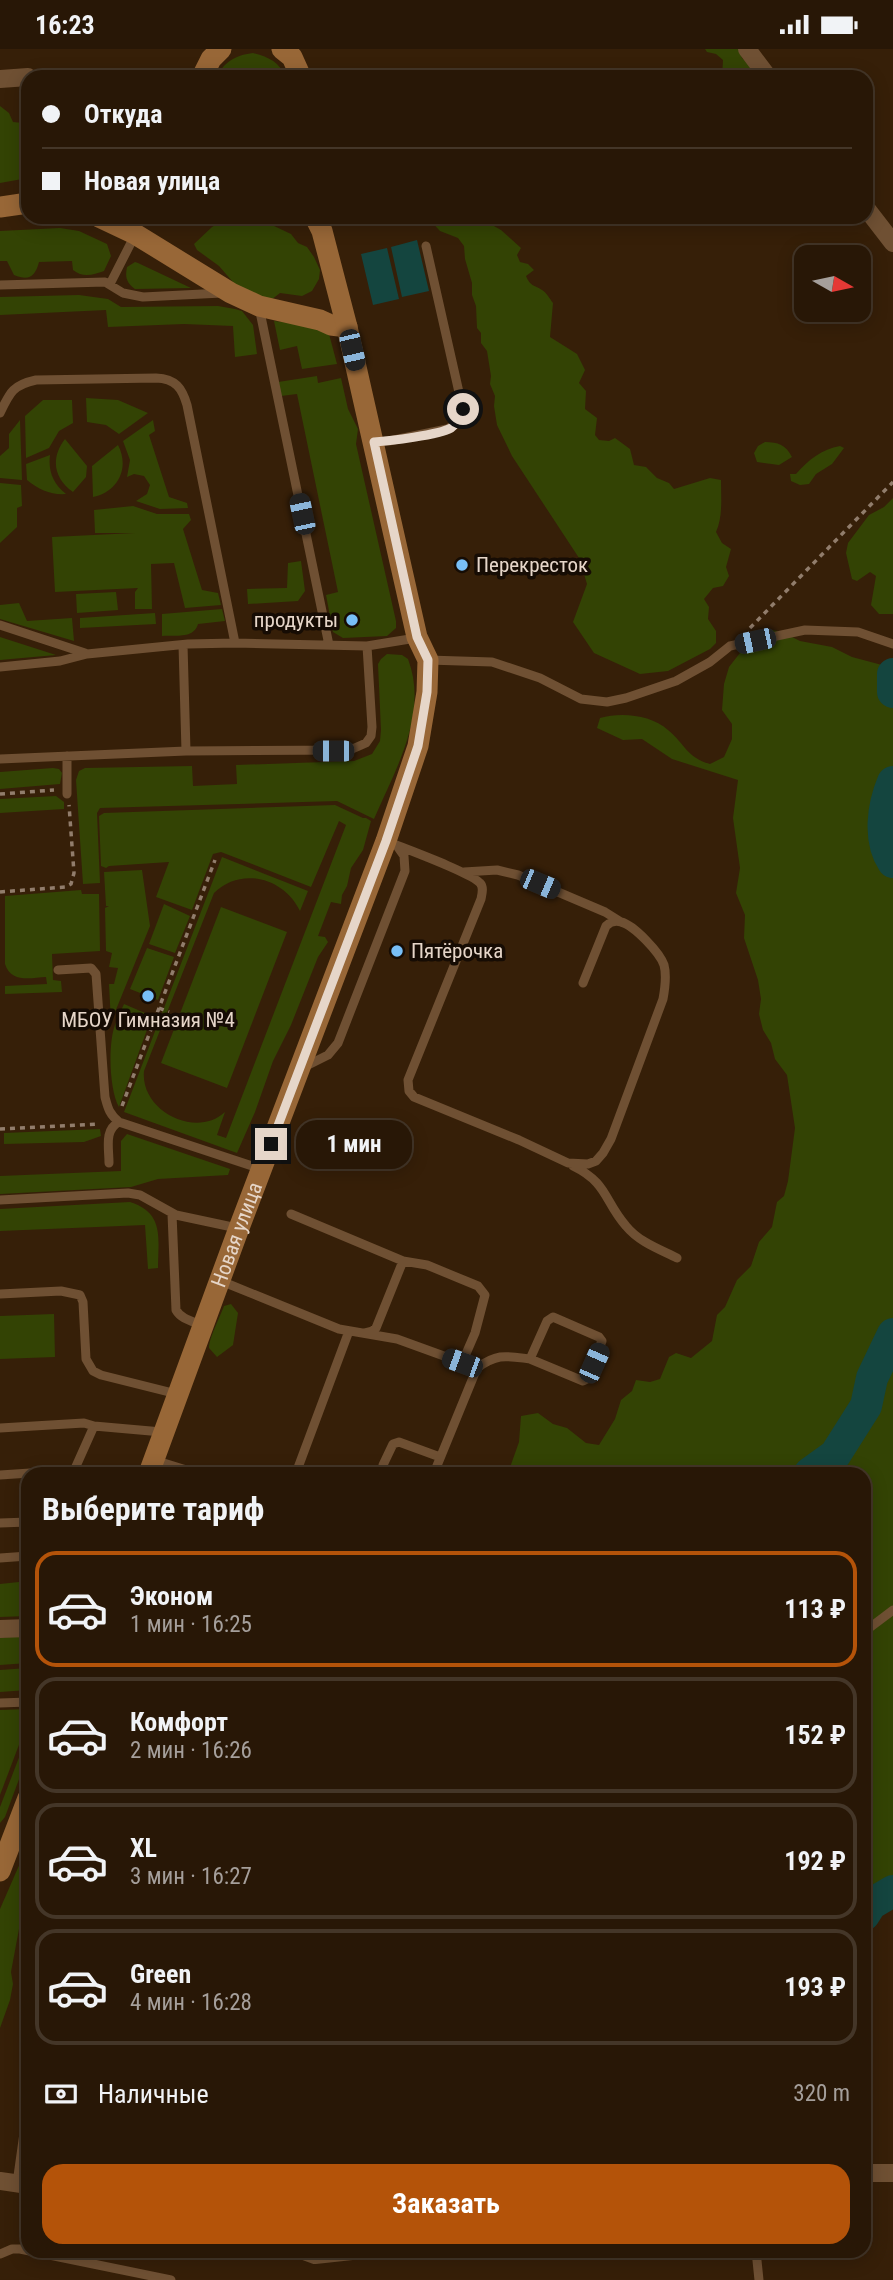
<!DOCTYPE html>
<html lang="ru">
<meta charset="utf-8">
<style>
body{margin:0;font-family:"Roboto Condensed",sans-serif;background:#302010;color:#f1f3f6;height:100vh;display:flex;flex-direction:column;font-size:26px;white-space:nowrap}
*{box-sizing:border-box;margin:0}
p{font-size:23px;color:#a59f9b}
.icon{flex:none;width:38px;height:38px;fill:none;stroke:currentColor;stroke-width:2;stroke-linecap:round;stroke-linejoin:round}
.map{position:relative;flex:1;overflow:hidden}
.side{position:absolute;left:21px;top:1418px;width:850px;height:791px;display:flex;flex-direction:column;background:#281706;border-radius:21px;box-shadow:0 4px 18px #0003,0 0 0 2px #443628}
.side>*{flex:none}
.guide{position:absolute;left:21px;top:21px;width:852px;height:154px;border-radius:21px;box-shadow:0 4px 18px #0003,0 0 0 2px #443628;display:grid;align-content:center;height:154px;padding:0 21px;background:#281706}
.needle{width:46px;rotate:99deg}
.fabs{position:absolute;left:794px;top:196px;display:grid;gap:14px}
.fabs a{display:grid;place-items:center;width:77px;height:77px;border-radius:14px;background:#281706;box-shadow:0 4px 18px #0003,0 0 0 2px #443628;font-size:35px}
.end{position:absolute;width:32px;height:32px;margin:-16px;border:9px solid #e6d6c9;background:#111;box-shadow:0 0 0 4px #111}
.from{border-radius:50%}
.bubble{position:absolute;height:49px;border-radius:21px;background:#281706;box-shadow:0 4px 18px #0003,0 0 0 2px #443628;font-size:23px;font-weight:700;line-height:49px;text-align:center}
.car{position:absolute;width:21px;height:42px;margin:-21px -10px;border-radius:9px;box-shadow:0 0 5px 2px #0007;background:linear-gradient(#222 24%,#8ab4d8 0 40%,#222 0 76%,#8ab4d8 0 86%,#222 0)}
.guide b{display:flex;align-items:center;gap:24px;height:66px;font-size:26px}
.guide b+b{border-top:2px solid #443628}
.guide i{width:18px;height:18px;background:#f1f3f6}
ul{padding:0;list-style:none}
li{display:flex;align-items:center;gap:21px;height:116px;margin:0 14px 10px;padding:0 7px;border:4px solid #443628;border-radius:21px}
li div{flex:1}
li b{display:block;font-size:26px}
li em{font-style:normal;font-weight:700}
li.current{border-color:#b45309}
li>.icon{width:63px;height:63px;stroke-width:1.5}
h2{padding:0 21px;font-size:32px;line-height:84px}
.pay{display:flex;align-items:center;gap:18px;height:77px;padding:0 21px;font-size:26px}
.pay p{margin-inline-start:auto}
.cta{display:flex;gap:14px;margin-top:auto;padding:14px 21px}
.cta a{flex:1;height:80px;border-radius:21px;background:#b45309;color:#fff;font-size:28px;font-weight:700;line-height:80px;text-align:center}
.status{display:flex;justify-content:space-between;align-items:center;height:49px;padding:0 35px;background:#281706;direction:ltr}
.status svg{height:19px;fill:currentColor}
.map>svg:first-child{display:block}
.green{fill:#334304}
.water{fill:#14453f}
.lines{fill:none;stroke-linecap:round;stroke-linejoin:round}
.river{stroke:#14453f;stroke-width:32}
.path{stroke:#917d6c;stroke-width:3.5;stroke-dasharray:5 5;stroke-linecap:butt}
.lane{stroke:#6f5033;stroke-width:9}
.street{stroke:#6f5033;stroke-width:18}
.secondary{stroke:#986737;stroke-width:21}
.route{stroke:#e6d6c9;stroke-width:9}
.poi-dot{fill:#78bff7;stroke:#160c04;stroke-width:2.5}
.labels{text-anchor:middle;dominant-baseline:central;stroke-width:7;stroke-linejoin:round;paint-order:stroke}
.poi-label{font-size:21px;fill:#e6d6c9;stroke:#160c04;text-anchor:start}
.street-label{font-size:21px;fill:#e6d6c9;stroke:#160c04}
</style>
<div class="status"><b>16:23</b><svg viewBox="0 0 49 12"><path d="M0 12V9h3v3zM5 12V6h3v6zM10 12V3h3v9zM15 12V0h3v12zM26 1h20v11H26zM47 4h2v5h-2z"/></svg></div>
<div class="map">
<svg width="893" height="2231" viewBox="0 0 893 2231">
<rect width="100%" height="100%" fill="#361f08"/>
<path class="green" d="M705 0H739L742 9 762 28H722L723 11 716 5 707 3Z
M253 4C269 8 279 13 286 28H217C224 12 237 6 253 4Z
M0 57 9 64 13 73 23 74 28 70V129L0 134Z
M228 168H255L291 185 298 194 307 198 314 208 320 221 319 230 312 242 302 247 280 244 271 251 239 240 219 217 197 201 194 195 212 178Z
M427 168H478L501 181 521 199 517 206 520 213 528 215 534 221 526 227C530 237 534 236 542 241 546 243 550 250 553 254L550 288 577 305 585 321 579 334 586 342 585 360 597 369 595 386 599 391 609 392 615 389 630 400 634 416 646 418 657 429 669 434 674 440 710 429 721 431C721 450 723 467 716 483L722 494 731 500 726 518 729 527 723 537 713 539 704 550 709 558 708 570 716 582V594L710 600 668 622 640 625 594 604 573 573 587 535 579 509 512 407 497 376 494 357 495 347 490 335 491 327 487 302 481 294V284L477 279 476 257 472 246V234L465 210 464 197 458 189 440 182Z
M60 179 79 182 107 195 111 207 104 222C93 226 83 229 73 221L72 212 39 213C35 228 29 232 14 226L7 212H0V182Z
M135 213 138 214 191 239 135 240C126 233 125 228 127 218Z
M79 246 108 250 121 258 218 257 235 260 242 262 253 276 257 305 235 308 233 277 184 275 108 278 106 261 0 266V248Z
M274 272 317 277 329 285 337 315 302 320 297 297 280 301Z
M317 327 318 334 341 329 348 360 358 380 356 395 396 572V579L387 587 343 589 333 583 326 546 338 543 297 345 281 347 278 333Z
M86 349 118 351 148 364 119 385 106 376 87 373Z
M43 351H72L73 374 59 382 49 399 26 409 25 367Z
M20 371 22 431 0 429V407L9 399V385Z
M153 371 155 382 149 386 169 448 187 454 188 459 160 460 136 452 147 445 150 436 144 427 134 425 127 428 130 411 123 392Z
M65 390 87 417 86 428 73 443C54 430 50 409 65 390Z
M765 393C778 393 786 396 792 408L779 416 757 413 754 404 758 397Z
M118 396C130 419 118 443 93 448L92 417Z
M840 397 844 399 832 415 816 425 809 435 800 436 791 432 790 425H796C808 411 822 400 840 397Z
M50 406C48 422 53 435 66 445 51 446 39 441 27 431L26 415Z
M0 434 21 436 22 457 17 459V478L0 494Z
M893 449V565H879L871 556 876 527 870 523 857 532 852 530 846 504 848 494 869 466 884 458Z
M133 457 157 465H189L191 471 183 480 202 541 218 544 221 556 185 559 174 514 151 515 152 560H135V543L138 539 55 543 52 488 135 484H95L94 461Z
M301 512 305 542 298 552 248 555 247 540 287 539 288 514Z
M116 543 118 561 77 564 76 545Z
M19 554 27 572 72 569 74 592 0 570V556Z
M222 560 225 572 198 575C194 590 175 586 162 587V565Z
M155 564 156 575 80 579V569Z
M767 580 782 583 800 592 832 598 852 608 882 616 893 633V1831L865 1849 864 1424H508L519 1393 521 1367 538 1364 553 1375 567 1379 586 1394 599 1396 615 1370 621 1351 632 1342 636 1331 650 1333 660 1330 669 1308 676 1304 691 1309 712 1292 717 1266 725 1258 737 1231 751 1217 759 1193 772 1178 777 1153 784 1147 788 1132 795 1079 787 1026 775 1010 771 994 763 981 759 965 761 950 758 931 744 889 745 866 736 844 740 819 733 769 738 731 672 710 642 690 623 691 597 679 600 669C622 663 651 666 668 681 686 696 686 708 710 715L724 708 732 690V675L722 661 724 635 729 618 747 595Z
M0 588 56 606 0 611Z
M387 605 402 606 408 610C429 665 395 721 374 770L337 752 100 759 97 764 100 834 83 835 76 731 79 722 85 719 192 717 193 737 237 735 236 716 354 712 372 705 380 692 381 681 378 615 381 610Z
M53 719 59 720 62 724 60 735 0 740V723Z
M56 747 64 753V760L0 764V750Z
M335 756 363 769H366L371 772 363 801 351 819 347 837 342 846 341 855 331 853 318 887 325 888 328 893 318 908 291 976 273 1012 255 1063 237 1104 124 1063 222 808 308 842 300 862C284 829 241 817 214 844L144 1022C140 1062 196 1090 225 1063L217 1086 226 1089 346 776 339 772 311 838 221 803 213 805 192 861 156 848 169 813 109 817 106 819 101 817 99 767 104 764Z
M142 821 150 877 111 973 109 935H114L118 919 109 918 112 904 106 902 105 859 109 857H106L104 823Z
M81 841 82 845H99L100 902 52 905 53 931 61 932 62 943 5 945V937L47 935 46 928C30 929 11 934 5 915V847Z
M164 855 190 867 175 904 149 895Z
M221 858 287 883 227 1039 161 1014Z
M147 899 174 908 158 951 130 940Z
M124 955 152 967 119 1058C109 1041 108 994 115 976 117 969 121 962 124 955Z
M100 1080 101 1087 84 1093 4 1095V1084Z
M127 1085 230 1120 228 1126 158 1130 131 1138 0 1145V1127L121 1122V1092Z
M130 1153C165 1164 158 1190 158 1219L148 1220 145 1176 0 1182V1160Z
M231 1255 238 1264 233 1296 217 1308 209 1299C209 1289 220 1268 224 1257Z
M54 1265 55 1308 0 1310V1267Z
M28 1532V1567L0 1568V1535Z
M28 1586V1614L0 1616V1589Z
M28 1619V1641L0 1643V1621Z
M28 1660V1672L0 1746V1661Z
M28 1685V1706L5 1768 0 1774V1758Z
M28 1781V1827L21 1857 19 1880 11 1923 13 1935 10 1951 0 1979V1860L24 1805Z"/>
<path class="water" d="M417 191 429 242 402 248 391 198Z
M387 199 399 250 373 256 361 205Z"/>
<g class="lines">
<path class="river" d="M893 625V643
M893 733C883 757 878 790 893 813
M810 1424 835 1406 866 1357 872 1329 893 1285
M864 1866 871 1855 893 1842"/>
<path class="path" d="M750 579 893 433
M0 745 54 741
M0 843 65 838 71 835 74 824 69 756
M159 959 169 963
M122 1057 215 811
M0 1080 99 1075"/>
<path class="lane" d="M110 235 135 186
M0 236 105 233 123 244 143 248 222 244
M259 258 329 596
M0 364C10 343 13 336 36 331L156 329C176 330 182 339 187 356L235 594
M375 393 389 392 447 380C456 376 461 370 463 361L426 197
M0 576 85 604
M183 596 186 702
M428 611 492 613 540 629 581 650 607 653 626 649 676 632 710 613 730 597 805 581 858 583 893 595
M0 618 60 612 87 605 188 595 235 594 367 597 416 589
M67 707V745
M0 710 186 702 350 701 366 694 371 687 372 678 367 597
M386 792C403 799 470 823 480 834 484 838 482 845 481 850L408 1031 409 1042 414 1048 519 1091 568 1114 588 1115 596 1112 603 1104 611 1090 663 950C665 939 667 927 664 916 660 904 634 876 621 873 615 871 610 873 606 877L583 934
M464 823 497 821 518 826 605 863 621 873
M58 921 91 919 96 925 105 1048C108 1059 109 1065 119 1073L261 1120
M304 1018 328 1006 338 994 405 822 404 807 397 797
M109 1114C109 1098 104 1081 119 1073
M573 1117C608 1134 604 1152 626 1177 639 1193 659 1200 677 1209
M0 1151 128 1144 140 1146 176 1166 237 1179
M172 1165 176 1261C181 1270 192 1272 202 1276
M291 1165 403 1212 376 1279 372 1282 364 1284
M403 1212 427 1216 478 1237 485 1246 475 1284 462 1314
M221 1232 339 1280 397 1290 477 1319 434 1424
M0 1245 61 1242 80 1246 83 1253 86 1310 93 1322 101 1326 177 1345
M477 1319C498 1304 506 1307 530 1310L547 1272 553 1268 599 1288 602 1292 587 1330 583 1332 530 1310
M0 1379 84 1374 94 1377 162 1383
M154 1411 196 1424
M73 1424 94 1377
M296 1424 349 1282
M384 1424 383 1416 393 1395 399 1393 440 1408
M0 1426 75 1421
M0 1474 28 1473
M0 1509 28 1507
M864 1583 893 1561
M0 1654 28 1653
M17 2134 24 2084 28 2079
M756 2202 759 2231
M0 2205 12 2200H20L171 2231"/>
<path class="street" d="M747 0 768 28
M0 30 28 28
M866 159 893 194
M0 1580 28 1579
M864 2124H893
M0 2132 28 2136
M304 2202 315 2206 352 2202"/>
<g class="secondary">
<path d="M282 0 292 8 301 28"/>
<path d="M202 28 211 10 221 0"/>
<path d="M0 158 28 154"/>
<path d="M99 168 135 185 231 244 259 257 320 271 331 276 347 278"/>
<path id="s1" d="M149 1424 239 1179 386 792 418 697 427 643 428 611 417 588 347 278 322 182 315 168"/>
<path d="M0 1822 28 1749"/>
</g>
</g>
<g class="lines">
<path class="route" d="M271 1095 386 792 418 697 427 643 428 611 417 588 374 393C389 392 439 386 451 379 458 374 461 369 463 360"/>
</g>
<g class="poi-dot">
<circle cx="462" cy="516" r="7"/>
<circle cx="352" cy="571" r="7"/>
<circle cx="397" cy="902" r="7"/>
<circle cx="148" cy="947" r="7"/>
</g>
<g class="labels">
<g class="poi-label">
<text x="476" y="516">Перекресток</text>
<text x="338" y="571" text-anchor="end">продукты</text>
<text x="411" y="902">Пятёрочка</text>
<text x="148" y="971" text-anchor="middle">МБОУ Гимназия №4</text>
</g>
<g class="street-label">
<text stroke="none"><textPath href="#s1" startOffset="254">Новая улица</textPath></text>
</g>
</g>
</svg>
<div class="fabs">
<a><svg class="needle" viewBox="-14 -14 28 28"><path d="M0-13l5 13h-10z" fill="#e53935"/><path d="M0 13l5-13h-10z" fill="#a59f9b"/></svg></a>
</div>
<i class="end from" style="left:463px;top:360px"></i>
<i class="end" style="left:271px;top:1095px"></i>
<div class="bubble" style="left:296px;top:1071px;width:116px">1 мин</div>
<i class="car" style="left:352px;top:301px;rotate:167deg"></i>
<i class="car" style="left:302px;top:465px;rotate:348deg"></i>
<i class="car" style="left:755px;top:592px;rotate:258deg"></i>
<i class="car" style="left:333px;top:702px;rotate:270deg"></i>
<i class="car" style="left:540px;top:835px;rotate:113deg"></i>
<i class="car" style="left:462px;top:1314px;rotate:290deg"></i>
<i class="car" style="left:594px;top:1314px;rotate:24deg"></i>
<div class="guide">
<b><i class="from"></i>Откуда</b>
<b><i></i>Новая улица</b>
</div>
<section class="side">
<h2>Выберите тариф</h2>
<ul>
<li class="current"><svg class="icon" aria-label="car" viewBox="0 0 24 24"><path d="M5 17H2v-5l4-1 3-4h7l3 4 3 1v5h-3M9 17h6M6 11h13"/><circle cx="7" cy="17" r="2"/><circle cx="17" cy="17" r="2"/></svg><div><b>Эконом</b><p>1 мин · 16:25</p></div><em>113 ₽</em></li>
<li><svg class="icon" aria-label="car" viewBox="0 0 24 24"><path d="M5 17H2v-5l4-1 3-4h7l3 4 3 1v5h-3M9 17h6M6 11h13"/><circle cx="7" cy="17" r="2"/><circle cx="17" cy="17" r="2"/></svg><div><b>Комфорт</b><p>2 мин · 16:26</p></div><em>152 ₽</em></li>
<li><svg class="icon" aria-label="car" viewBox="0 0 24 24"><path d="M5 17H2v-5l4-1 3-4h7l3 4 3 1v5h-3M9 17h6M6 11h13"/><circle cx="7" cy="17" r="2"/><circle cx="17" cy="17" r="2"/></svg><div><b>XL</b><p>3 мин · 16:27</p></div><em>192 ₽</em></li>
<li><svg class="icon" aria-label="car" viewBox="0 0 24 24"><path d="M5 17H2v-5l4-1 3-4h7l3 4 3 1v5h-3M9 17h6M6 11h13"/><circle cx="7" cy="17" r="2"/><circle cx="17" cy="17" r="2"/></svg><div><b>Green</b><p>4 мин · 16:28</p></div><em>193 ₽</em></li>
</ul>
<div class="pay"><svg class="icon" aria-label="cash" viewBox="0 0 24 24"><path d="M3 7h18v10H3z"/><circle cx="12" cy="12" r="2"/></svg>Наличные<p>320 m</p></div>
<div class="cta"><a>Заказать</a></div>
</section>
</div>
